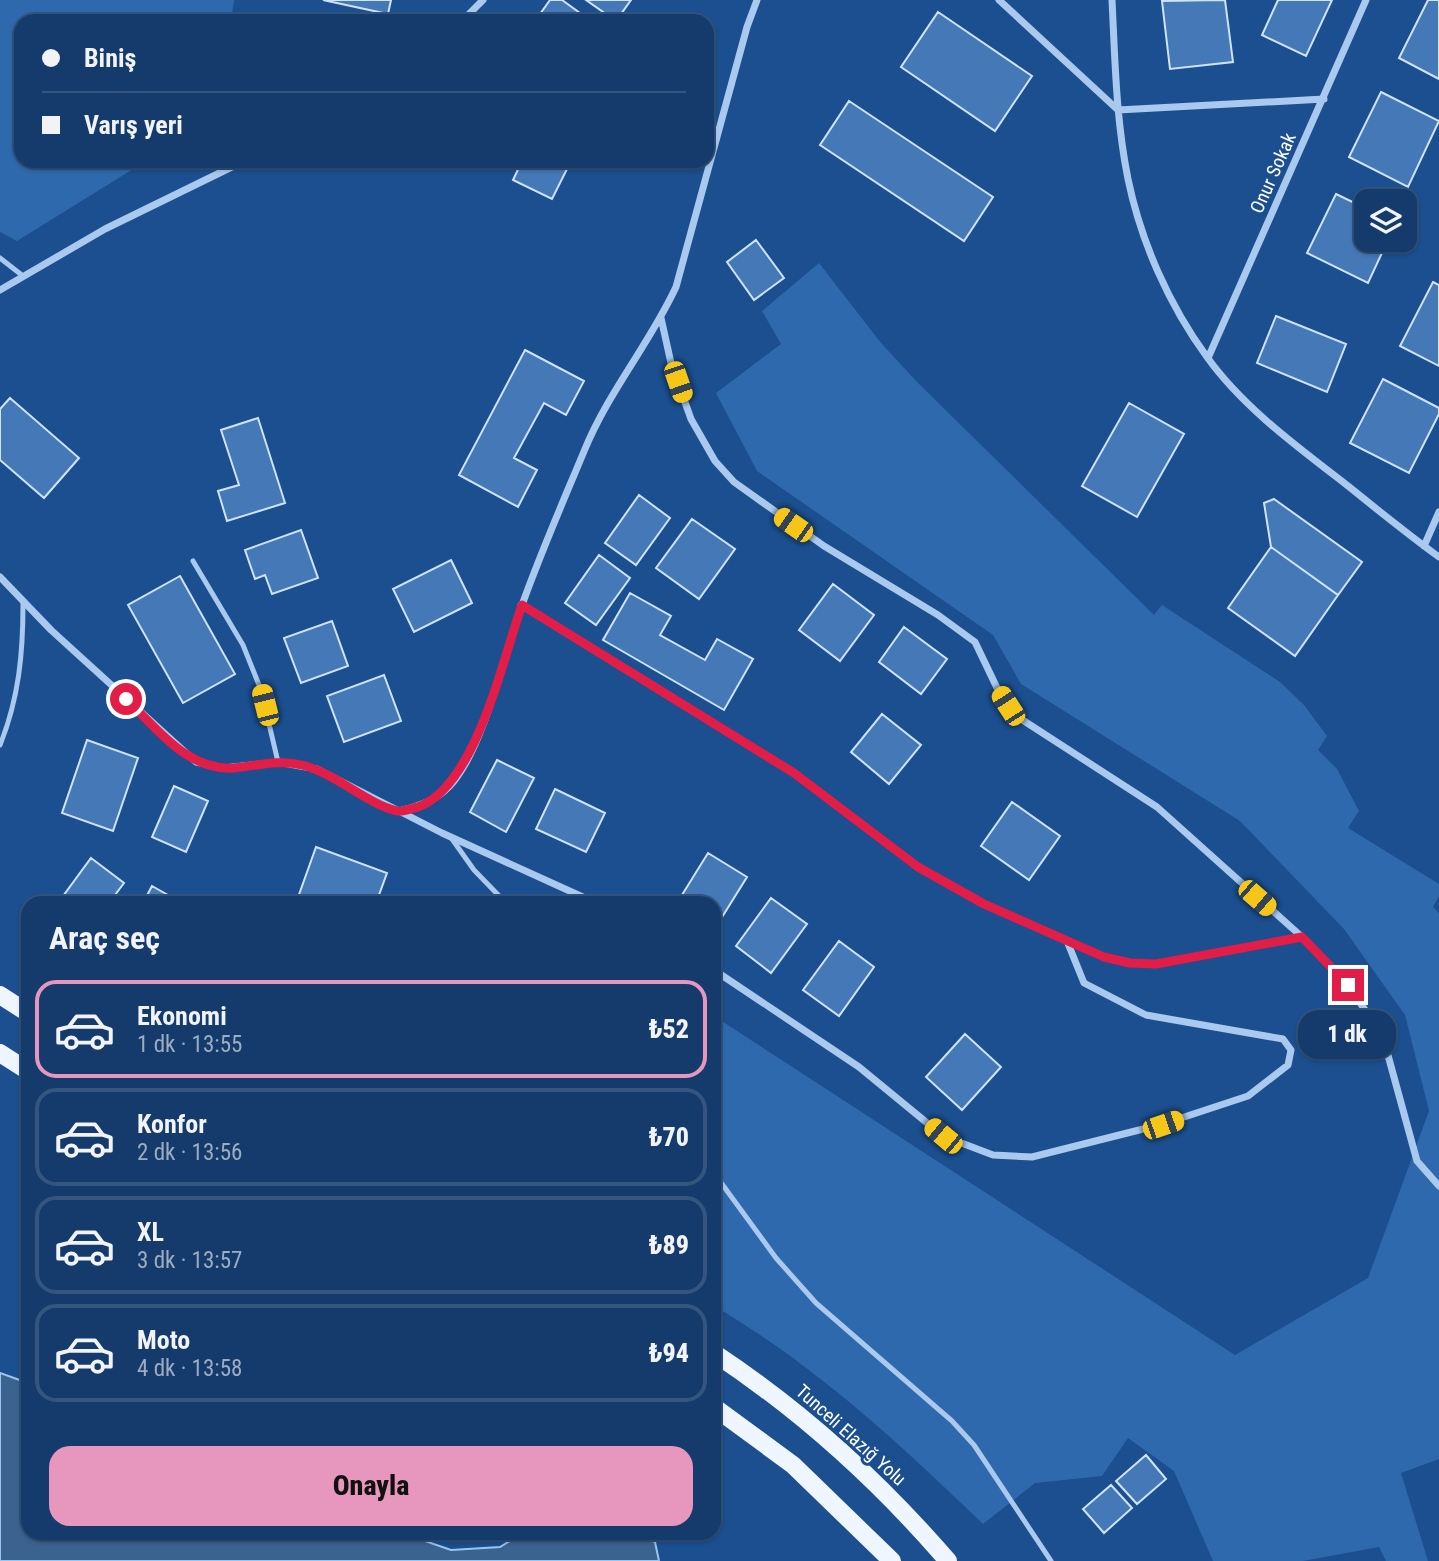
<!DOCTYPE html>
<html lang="tr">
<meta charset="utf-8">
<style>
body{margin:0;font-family:"Roboto Condensed",sans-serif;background:#1d4271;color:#f1f3f6;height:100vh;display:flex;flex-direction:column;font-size:26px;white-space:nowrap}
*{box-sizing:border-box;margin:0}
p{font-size:23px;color:#9dadc1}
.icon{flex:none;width:38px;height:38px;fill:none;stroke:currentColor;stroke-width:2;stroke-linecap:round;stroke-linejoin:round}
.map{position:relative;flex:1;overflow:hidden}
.panel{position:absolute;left:21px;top:896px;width:700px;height:644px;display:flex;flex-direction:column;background:#143b6b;border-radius:21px;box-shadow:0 2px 5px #0004,0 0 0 2px #33557e}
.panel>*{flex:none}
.banner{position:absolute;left:14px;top:14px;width:700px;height:154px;border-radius:21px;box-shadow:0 2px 5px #0004,0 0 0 2px #33557e;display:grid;align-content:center;height:154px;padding:0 28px;background:#143b6b}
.fabs{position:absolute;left:1354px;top:189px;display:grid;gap:14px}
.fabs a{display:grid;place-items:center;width:63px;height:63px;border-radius:14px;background:#143b6b;box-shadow:0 2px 5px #0004,0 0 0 2px #33557e;font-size:35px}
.end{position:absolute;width:32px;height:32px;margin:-16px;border:9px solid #e11d48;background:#fff;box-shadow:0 0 0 4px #fff}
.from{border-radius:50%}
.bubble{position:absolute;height:49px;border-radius:21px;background:#143b6b;box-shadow:0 2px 5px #0004,0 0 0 2px #33557e;font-size:23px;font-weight:800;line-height:49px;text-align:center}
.car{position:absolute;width:21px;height:42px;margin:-21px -10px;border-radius:9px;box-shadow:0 0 5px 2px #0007;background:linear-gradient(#f5c518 24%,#345 0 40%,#f5c518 0 76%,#345 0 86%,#f5c518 0)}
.banner b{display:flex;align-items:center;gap:24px;height:66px;font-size:26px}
.banner b+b{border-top:2px solid #33557e}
.banner i{width:18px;height:18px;background:#f1f3f6}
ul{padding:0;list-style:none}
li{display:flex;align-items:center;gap:21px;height:98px;margin:0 14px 10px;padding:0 14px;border:4px solid #33557e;border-radius:21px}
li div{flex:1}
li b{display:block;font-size:26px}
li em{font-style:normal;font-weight:800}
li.current{border-color:#e797bd}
li>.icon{width:63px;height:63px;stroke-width:1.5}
h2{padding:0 28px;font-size:32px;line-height:84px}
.button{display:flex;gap:14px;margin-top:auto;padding:14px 28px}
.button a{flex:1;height:80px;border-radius:21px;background:#e797bd;color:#111;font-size:28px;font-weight:800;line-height:80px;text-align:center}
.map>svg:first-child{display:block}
.green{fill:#2e69ad}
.water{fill:#3c6290;stroke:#9cc4f0;stroke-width:2}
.building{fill:#4478b7;stroke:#cfe3fa;stroke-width:2}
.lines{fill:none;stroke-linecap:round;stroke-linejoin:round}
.lane{stroke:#a9c9ee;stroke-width:5}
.street{stroke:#a9c9ee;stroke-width:7}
.primary{stroke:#f0f6ff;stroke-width:18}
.route{stroke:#e11d48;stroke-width:9}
.labels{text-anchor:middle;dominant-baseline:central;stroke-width:6;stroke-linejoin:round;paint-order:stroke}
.street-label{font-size:19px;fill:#fff;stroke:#1b4f8f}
</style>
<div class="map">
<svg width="1439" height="1561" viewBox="0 0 1439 1561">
<rect width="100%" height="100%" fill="#1b4f8f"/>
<path class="green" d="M0 0H234L231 21H21V161H146L17 241 0 232Z
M819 263 881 343 917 382 1154 615 1162 605 1280 682 1304 705 1327 736 1318 750 1337 769 1359 811 1348 828 1439 884V896L1433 907 1439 913V1459L1401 1473 1428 1561H1386L1379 1547 1303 1561H1213L1174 1471 1128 1438 1102 1476 1035 1483 983 1524C899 1443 815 1365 714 1306V1016L1235 1355 1368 1278 1429 1111 1405 1015 1344 929 1240 821 1021 684 993 635 757 471 716 393 781 344 762 311Z"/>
<path class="water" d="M0 1373 28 1383V1533H402L451 1550 500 1547 523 1533H631L655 1542 659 1561H0Z"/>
<path class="building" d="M323 0H391L388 14Z
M550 0H562L591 21H535Z
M586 0H631L616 21Z
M1225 0 1233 62 1170 69 1162 1Z
M1278 0H1332L1306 56 1262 35Z
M1428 0H1439V79L1399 58Z
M938 12 1032 76 995 131 901 67Z
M1381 92 1439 121 1408 187 1349 157Z
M849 101 993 197 964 241 820 145Z
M522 161H571L552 199 513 180Z
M1336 194 1367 209V240H1388L1368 283 1307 253Z
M756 240 784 278 754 300 727 262Z
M1433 282 1439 285V366L1400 346Z
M1276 316 1346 344 1327 392 1257 363Z
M525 350 584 381 566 415 544 403 514 458 537 470 518 507 459 475Z
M1383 379 1439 408V414L1409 473 1350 443Z
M10 398 79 458 44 498 0 460V409Z
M1129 403 1184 434 1137 517 1082 486Z
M258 418 285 503 227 521 218 491 239 485 221 430Z
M639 495 670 518 636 565 605 543Z
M1274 499 1362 562 1338 595 1271 547 1264 503Z
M692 519 735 549 699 599 656 568Z
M301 530 318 578 272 594 265 575 255 579 245 550Z
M1271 547 1338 595 1295 656 1228 608Z
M599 555 630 578 596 625 565 603Z
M451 560 472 603 414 632 393 589Z
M180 576 235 674 183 703 128 605Z
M833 584 874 615 840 661 799 630Z
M630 593 671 616 660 635 705 660 717 639 753 659 724 710 603 640Z
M332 621 348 666 301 683 284 638Z
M904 627 947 659 921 694 879 662Z
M384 675 401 721 344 742 327 696Z
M882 714 921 745 889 784 851 752Z
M87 740 138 758 113 831 62 813Z
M497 760 534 778 506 832 470 812Z
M174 786 208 801 186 852 152 837Z
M555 789 605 813 586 852 536 829Z
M1012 802 1060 836 1029 880 981 846Z
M316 847 387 873 376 903H296Z
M708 853 747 877 714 930V903H677Z
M91 858 124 883 109 903H58Z
M152 886 182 903H143Z
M771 898 807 924 771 973 736 946Z
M839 941 874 967 839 1016 803 990Z
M965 1034 1001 1067 962 1110 926 1077Z
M1146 1455 1166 1479 1137 1504 1116 1481Z
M1111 1485 1132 1508 1104 1533 1083 1509Z"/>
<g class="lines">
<path class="lane" d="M0 258 23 276
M193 561 243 645 261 690 278 762
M0 745C19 698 23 653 23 604
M452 839 474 870 506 903
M714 1173 776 1258 816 1303 952 1421 974 1445 1051 1561"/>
<path class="street" d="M999 0 1118 110 1324 99
M1112 0C1115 60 1116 120 1128 179 1141 242 1169 305 1207 357 1242 406 1295 445 1343 482 1374 507 1406 533 1439 557
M462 21 483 0
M0 290 105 229 244 161
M661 318 671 363 691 419 715 461 734 482 824 546 938 615 975 642 998 690 1021 719 1157 807 1302 937 1348 985 1376 1026 1386 1048 1417 1161 1439 1186
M1208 358 1366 0
M1424 546 1439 512
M0 577 51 630 196 762 224 768 278 762 317 769 442 833 596 903
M521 605 794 773 918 867 984 904 1104 957 1130 963 1156 964 1302 937
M399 811C420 806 440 799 454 781 485 742 503 657 521 608 540 554 563 502 585 449 609 391 650 343 676 287L747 27 757 0
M714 970 859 1067 943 1136 993 1155 1032 1157 1163 1124 1248 1096 1288 1065 1291 1050 1283 1039 1146 1015 1084 983 1067 941"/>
<path class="primary" d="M0 995 28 1013
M0 1053 28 1071
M714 1353C802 1411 879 1481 948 1561
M714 1407 793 1465 892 1561"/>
</g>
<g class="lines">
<path class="route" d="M126 699C157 728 187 771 234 768 256 766 279 759 302 765 335 773 367 804 397 811 403 812 413 808 418 807 476 786 502 661 522 605L794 773 918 867 984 904 1104 957 1130 963 1156 964 1302 937 1348 985"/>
</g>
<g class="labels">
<g class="street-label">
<text transform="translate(1273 173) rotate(-66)">Onur Sokak</text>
<text transform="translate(851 1435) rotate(42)">Tunceli Elazığ Yolu</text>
</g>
</g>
</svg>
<div class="fabs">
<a><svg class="icon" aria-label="layers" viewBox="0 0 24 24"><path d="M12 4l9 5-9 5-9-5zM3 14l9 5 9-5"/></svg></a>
</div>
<i class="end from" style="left:126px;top:699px"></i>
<i class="end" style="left:1348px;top:985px"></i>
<div class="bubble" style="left:1298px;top:1010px;width:98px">1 dk</div>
<i class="car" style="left:678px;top:382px;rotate:161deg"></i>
<i class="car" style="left:793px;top:525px;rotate:305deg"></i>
<i class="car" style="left:265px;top:705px;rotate:346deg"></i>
<i class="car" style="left:1008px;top:706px;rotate:327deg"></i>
<i class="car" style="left:1257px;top:898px;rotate:131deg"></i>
<i class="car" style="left:1163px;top:1125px;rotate:71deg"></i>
<i class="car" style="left:943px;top:1136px;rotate:310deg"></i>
<div class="banner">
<b><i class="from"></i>Biniş</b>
<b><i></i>Varış yeri</b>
</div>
<section class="panel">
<h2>Araç seç</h2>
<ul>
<li class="current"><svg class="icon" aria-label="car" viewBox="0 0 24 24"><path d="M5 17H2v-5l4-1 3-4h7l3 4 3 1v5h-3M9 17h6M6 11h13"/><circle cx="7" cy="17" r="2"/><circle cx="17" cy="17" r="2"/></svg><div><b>Ekonomi</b><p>1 dk · 13:55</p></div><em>₺52</em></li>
<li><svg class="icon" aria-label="car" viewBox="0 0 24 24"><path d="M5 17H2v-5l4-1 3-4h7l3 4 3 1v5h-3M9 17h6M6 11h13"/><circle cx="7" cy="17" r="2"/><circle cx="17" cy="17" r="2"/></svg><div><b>Konfor</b><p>2 dk · 13:56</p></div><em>₺70</em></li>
<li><svg class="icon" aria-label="car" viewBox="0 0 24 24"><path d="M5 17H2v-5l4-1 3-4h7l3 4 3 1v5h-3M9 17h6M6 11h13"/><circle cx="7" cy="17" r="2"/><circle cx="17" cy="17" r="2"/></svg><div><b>XL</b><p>3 dk · 13:57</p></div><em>₺89</em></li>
<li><svg class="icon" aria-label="car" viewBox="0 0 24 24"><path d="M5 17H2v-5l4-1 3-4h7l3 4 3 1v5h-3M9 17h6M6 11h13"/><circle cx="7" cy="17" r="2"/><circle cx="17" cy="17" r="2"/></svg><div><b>Moto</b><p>4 dk · 13:58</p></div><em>₺94</em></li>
</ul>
<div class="button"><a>Onayla</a></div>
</section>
</div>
